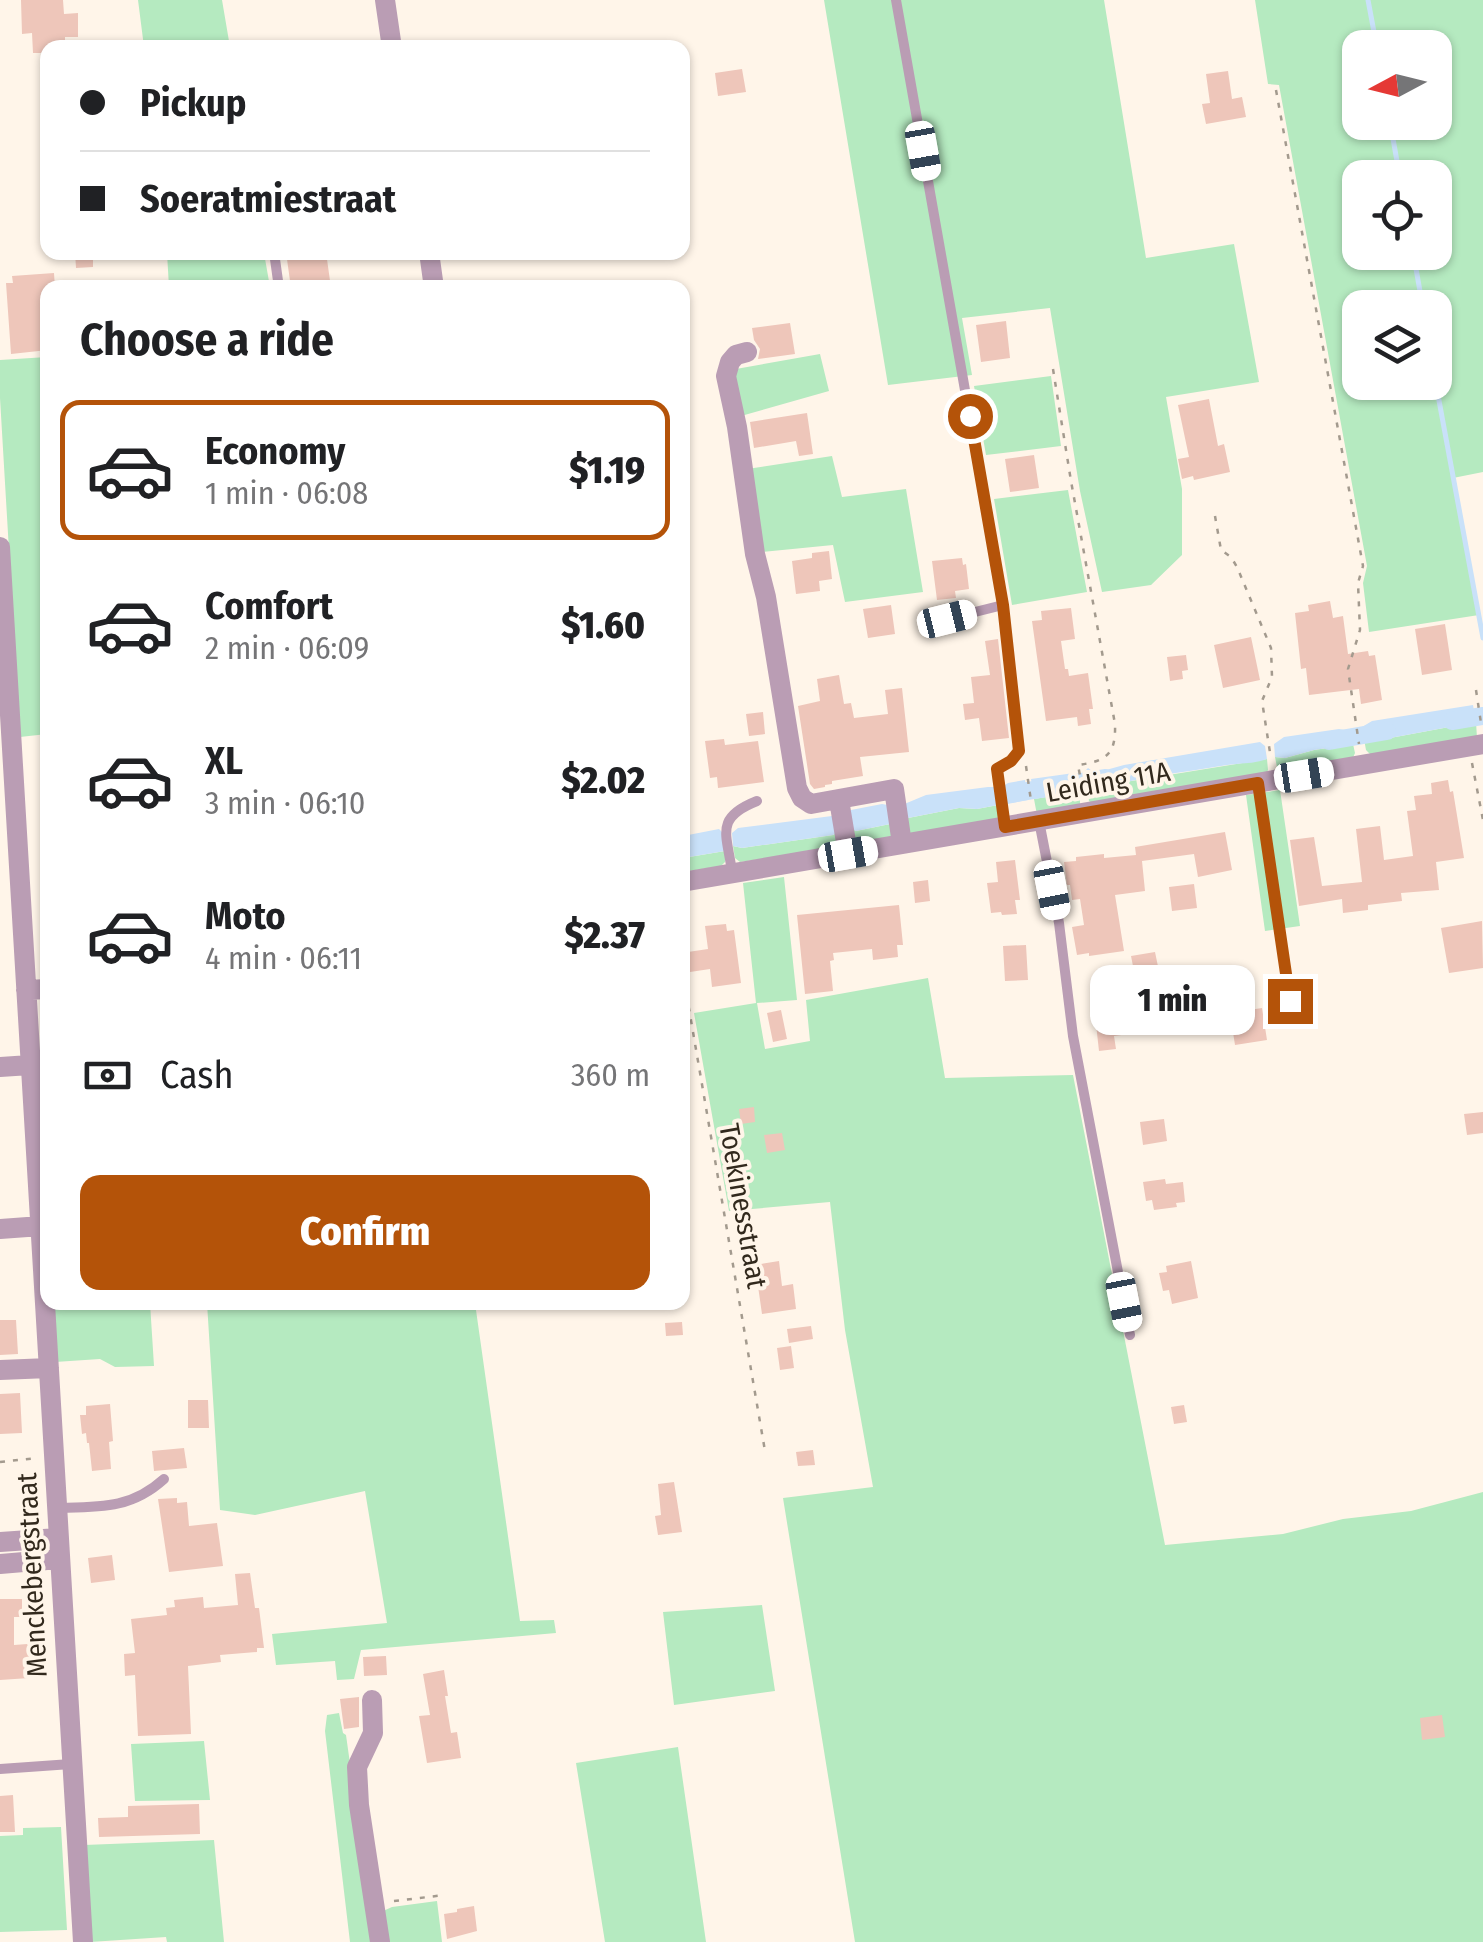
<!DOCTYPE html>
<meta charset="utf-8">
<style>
body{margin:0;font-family:"Fira Sans Condensed",sans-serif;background:#f6f6f6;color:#202124;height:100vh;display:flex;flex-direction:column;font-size:38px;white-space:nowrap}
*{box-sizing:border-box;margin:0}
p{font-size:32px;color:#757577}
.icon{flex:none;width:55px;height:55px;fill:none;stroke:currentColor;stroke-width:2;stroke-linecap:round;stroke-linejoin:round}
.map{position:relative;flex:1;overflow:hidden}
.details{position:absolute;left:40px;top:280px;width:650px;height:1030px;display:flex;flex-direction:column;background:#fff;border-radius:20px;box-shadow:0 2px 8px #0004}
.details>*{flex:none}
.banner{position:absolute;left:40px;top:40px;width:650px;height:220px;border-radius:20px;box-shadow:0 2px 8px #0004;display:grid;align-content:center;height:220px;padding:0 40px;background:#fff}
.needle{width:65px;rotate:263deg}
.buttons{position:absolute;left:1342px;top:30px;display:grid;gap:20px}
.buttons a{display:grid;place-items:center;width:110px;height:110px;border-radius:20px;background:#fff;box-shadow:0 2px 8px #0004;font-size:50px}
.end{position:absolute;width:45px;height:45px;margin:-22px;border:12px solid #b45309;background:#fff;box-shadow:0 0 0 5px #fff}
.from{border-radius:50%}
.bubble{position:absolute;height:70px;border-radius:20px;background:#fff;box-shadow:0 2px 8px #0004;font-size:32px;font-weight:800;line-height:70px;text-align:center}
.car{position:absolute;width:30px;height:60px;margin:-30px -15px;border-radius:12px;box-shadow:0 0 8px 2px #0007;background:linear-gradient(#fff 24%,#345 0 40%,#fff 0 76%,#345 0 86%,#fff 0)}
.banner b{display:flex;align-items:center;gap:35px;height:95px;font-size:38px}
.banner b+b{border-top:2px solid #e0e0e0}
.banner i{width:25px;height:25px;background:#202124}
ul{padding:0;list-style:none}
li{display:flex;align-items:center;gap:30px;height:140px;margin:0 20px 15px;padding:0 20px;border:5px solid transparent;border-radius:20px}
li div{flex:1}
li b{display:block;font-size:38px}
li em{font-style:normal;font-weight:800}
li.on{border-color:#b45309}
li>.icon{width:90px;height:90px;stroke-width:1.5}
h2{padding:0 40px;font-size:45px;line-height:120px}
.pay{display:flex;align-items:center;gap:25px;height:110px;padding:0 40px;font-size:38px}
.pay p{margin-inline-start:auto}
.cta{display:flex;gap:20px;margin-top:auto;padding:20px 40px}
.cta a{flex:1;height:115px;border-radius:20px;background:#b45309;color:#fff;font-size:40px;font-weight:800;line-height:115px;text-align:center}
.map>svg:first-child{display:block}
.green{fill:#b5eac0;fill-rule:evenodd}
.water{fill:#c9e1f9}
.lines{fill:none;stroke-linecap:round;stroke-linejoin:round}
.stream{stroke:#c9e1f9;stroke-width:5}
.canal{stroke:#c9e1f9;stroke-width:18}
.building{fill:#eec6ba}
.path{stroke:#a39a8e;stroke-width:2.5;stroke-dasharray:5 8;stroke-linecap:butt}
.service{stroke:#ba9db4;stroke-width:10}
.minor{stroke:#ba9db4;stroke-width:20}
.route{stroke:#b45309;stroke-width:12}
.labels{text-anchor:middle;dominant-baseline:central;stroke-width:8;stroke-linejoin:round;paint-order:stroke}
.street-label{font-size:28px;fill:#32291d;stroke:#fff5e9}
</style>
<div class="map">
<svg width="1483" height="1942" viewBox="0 0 1483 1942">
<rect width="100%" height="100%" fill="#fff5e9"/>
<path class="green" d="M138 0H222L230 47H144Z
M824 0H1104L1146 258 1234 244 1259 382 1166 397 1182 489V555L1151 585 1102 592 1080 491 1050 308 962 318 972 375 888 385Z
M1255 0H1483V472L1453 478 1479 615 1369 632 1363 583 1367 566 1279 85 1268 84ZM1360 48H1435V122H1360ZM1360 178H1435V252H1360ZM1360 308H1435V382H1360Z
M167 253H264L270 287H169Z
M820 354 829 391 741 416 731 377 736 369Z
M47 357V734L20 737 0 398V360Z
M1051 376 1061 446 986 455 974 386Z
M832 456 842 497 906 489 923 592 845 602 833 545 761 552 747 469Z
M1068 490 1087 592 1012 605 994 499Z
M1476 722 1477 738 1372 756 1366 750 1364 739 1374 741Z
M1353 744 1355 753 1352 760 1283 771 1277 767 1275 757 1285 758 1314 750Z
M1267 759 1268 770 1266 774 1093 804 1089 801 1086 787 1092 791 1113 784Z
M1280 790 1300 926 1265 931 1246 795Z
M1077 792 1080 800V805L1037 815 1034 799Z
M998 805 999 818 912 834 906 832 903 819 959 808 977 809Z
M895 823V836L862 843 854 841 848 827 856 831Z
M840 831V844L834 848 740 862 735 858 733 846 742 848 833 835Z
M725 851V862L721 866 683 872V858Z
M784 877 797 1000 757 1003 765 1049 810 1041 806 1000 928 978 945 1078 1073 1075 1165 1545 1283 1534 1343 1519 1411 1511 1483 1492V1942H855L783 1498 873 1487 845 1330 830 1202 729 1211 694 1013 756 1003 743 883Z
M52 1303H150L154 1366 115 1367 100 1359 55 1362Z
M207 1303H475L520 1621 554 1620 556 1633 361 1650 354 1679 337 1680 335 1661 276 1665 272 1634 387 1623 365 1491 255 1515 220 1510Z
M762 1605 775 1691 674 1705 663 1612Z
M339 1713 343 1733 346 1735 375 1942H350L325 1731 327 1715Z
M204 1741 210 1800 135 1801 131 1744Z
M678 1747 706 1942H605L576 1763Z
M61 1827 67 1930 0 1932V1836L23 1835V1828Z
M214 1840 224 1942H167L166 1937 90 1942 84 1845Z
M437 1901 442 1942H385L381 1912 392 1907Z"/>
<path class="water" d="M1473 705 1476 722 1374 741 1364 739 1362 727 1372 721Z
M1339 729 1351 731 1353 744 1314 750 1285 758 1275 757 1274 744 1284 737Z
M1260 742 1265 746 1267 759C1254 764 1240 763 1227 765 1182 773 1135 777 1092 791L1086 787 1083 773 1088 768 1095 773 1124 765Z
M1074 773 1077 792 1034 799 1031 779Z
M1025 780 1028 800 1007 804 1005 785 1008 783Z
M988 787H996L998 805 977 809 959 808 903 819 902 805 926 795Z
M882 804 893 806 895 823 856 831 848 827 851 810Z
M832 816 840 831 833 835 742 848 733 846 732 833 738 828Z
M719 829 723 833 725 851 683 858V836Z"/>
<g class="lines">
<path class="stream" d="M1368 0 1377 48
M1390 122 1400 178
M1413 252 1423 308
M1435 379 1483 638"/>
<path class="canal" d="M1452 721 1483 716
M1329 741 1387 731
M1003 795 1106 778"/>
</g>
<path class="building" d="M21 0H63L64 14 78 13V37H65V48H48V53H33L32 33 22 34Z
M742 69 746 92 718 96 715 73Z
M1228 71 1232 99 1242 97 1246 117 1206 124 1202 104 1210 103 1206 74Z
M75 252H93V267L76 268Z
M286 252H326L331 288H291Z
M54 273 55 288H48V350L11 354 6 283H13L12 276Z
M1006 321 1010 358 981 362 976 325Z
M790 323 795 354 758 359 760 349 754 340 752 328Z
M1209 399 1218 446 1224 444 1230 472 1194 480 1193 476 1182 479 1178 459 1189 457 1178 405Z
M807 413 813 454 799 456 796 441 754 448 750 422Z
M1034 455 1039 488 1010 492 1005 459Z
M829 551 832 579 819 581 820 591 796 594 792 561 812 558V553Z
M962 558 963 565 966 564 969 589 955 591 956 598 937 600 932 561Z
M1330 601 1333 618 1343 616 1348 654 1368 651 1369 656 1375 655 1382 700 1361 704 1359 689 1309 695 1306 668 1301 669 1295 613 1309 611 1308 605Z
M891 605 895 634 868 638 863 609Z
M1071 608 1075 639 1061 641 1065 669H1068L1069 676 1088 673 1093 709H1089L1091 724 1078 726 1077 717 1046 721 1032 621 1042 620 1041 611Z
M1445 624 1452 670 1422 675 1415 629Z
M1251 637 1260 680 1223 688 1214 645Z
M998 639 1009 738 982 741 979 718 965 720 963 704 974 703 971 677 990 675 985 641Z
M1186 655 1188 670 1182 671 1183 679 1170 681 1167 657Z
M839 675 844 704 851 703 854 718 888 714 885 690 902 688 909 752 860 757 863 776 832 781V784L825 785V787L814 789 810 784 798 706 820 701 817 679Z
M763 712 765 734 749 736 746 714Z
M724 739 725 745 758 741 764 782 718 788 717 777 710 778 705 741Z
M1448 780 1450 792 1453 791 1464 858 1436 862 1439 890 1401 893 1402 901 1368 905V910L1343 913 1342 899 1299 906 1290 840 1314 837 1322 886 1362 882 1356 829 1380 826 1384 860 1413 856 1407 811 1416 810 1414 796 1432 794 1431 783Z
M1225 832 1232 870 1198 877 1194 854 1142 861 1145 891 1115 895 1124 951 1089 956V953L1077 955 1072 927 1084 925 1080 899 1072 900 1070 885H1067L1064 862 1076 861V857L1104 854V858L1136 855 1135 847Z
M1015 860 1020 900H1015L1017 914 1002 915 1001 912 991 913 987 883 998 882 996 862Z
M928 880 930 901 915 903 913 882Z
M1194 884 1197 908 1172 911 1169 887Z
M899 905 903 945H897L898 957 873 960 872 949 833 953 834 960 830 961 833 991 805 994 797 915Z
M1482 921 1483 968 1449 973 1441 928Z
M726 924 727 931 734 930 741 983 712 987 710 969 690 972 688 952 708 949 705 926Z
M1026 945 1028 980 1005 981 1003 946Z
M1155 952 1160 976 1136 981 1131 956Z
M1214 996 1218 1016 1201 1019 1196 1000Z
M1124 1002 1129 1034 1114 1036 1116 1049 1099 1051 1094 1006Z
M1262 1008 1267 1040 1235 1045 1230 1013Z
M781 1010 787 1039 773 1042 767 1013Z
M754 1107 755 1122 741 1124 739 1109Z
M1483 1112V1133L1467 1135 1464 1114Z
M1164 1119 1167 1141 1143 1145 1140 1122Z
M782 1133 785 1150 767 1153 764 1135Z
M1165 1179 1166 1184 1183 1182 1185 1202 1176 1203 1177 1207 1154 1210 1152 1200 1146 1201 1143 1182Z
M779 1261 782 1286 793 1284 796 1309 762 1314 755 1265Z
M1191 1261 1198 1298 1172 1304 1169 1290 1163 1291 1159 1273 1167 1272 1166 1266Z
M0 1320H16L18 1354 0 1355Z
M682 1322 683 1335 666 1336 665 1323Z
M811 1326 813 1339 789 1343 787 1329Z
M791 1346 794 1368 780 1370 777 1348Z
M20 1393 22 1433 0 1434V1394Z
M188 1400H208L209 1428H188Z
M110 1404 113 1441 109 1442 111 1469 92 1471 89 1443H87L86 1433 82 1434 80 1415H86V1406Z
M1184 1405 1187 1422 1174 1424 1171 1407Z
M184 1448 187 1468 154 1471 152 1451Z
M813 1450 815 1465 798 1466 796 1452Z
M674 1482 682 1532 658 1535 655 1516 661 1515 658 1484Z
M177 1498V1503L187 1502 189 1526 217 1523 223 1566 169 1572 158 1499Z
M112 1555 115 1580 91 1583 88 1558Z
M250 1573 255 1608H259L264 1648H257V1652L220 1655 221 1662 188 1666 191 1734 138 1736 135 1675 125 1676 124 1654 135 1653 131 1619 167 1615 166 1608 175 1607 174 1600 203 1597 204 1608 238 1605 235 1574Z
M0 1599H22V1617H14V1645L41 1643 44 1677 0 1680Z
M386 1656 387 1675 364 1676 363 1657Z
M444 1670 448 1696H445L451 1733 457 1732 461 1758 427 1763 419 1716 430 1715 423 1674Z
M359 1697V1727L344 1729 340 1699Z
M1442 1715 1445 1737 1422 1740 1420 1718Z
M13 1795 15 1832H0V1796Z
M199 1804 200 1834 99 1837 98 1818 128 1817V1806Z
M474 1906 477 1931 447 1939 444 1914 457 1912V1909Z"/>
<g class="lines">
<path class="path" d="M1276 90 1363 566 1358 583 1360 630 1348 669 1359 744
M1053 369 1071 481 1115 724C1116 754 1107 761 1078 765L1083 792
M1215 516 1221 550 1231 557 1237 567 1271 648 1272 677 1262 701 1271 759
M1476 690 1481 723
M1472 763 1483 820
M1026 766 1031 801
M682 968 765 1451
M0 1462 37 1458
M394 1901 445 1895"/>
<path class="service" d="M896 0 1003 605 1019 751 1011 761 997 769 1005 827
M274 252 279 288
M947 619 1003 605
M1258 783 1290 1001
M1039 821 1059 923 1073 1036 1130 1335
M732 872C727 834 714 818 757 801
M57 1508C100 1507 131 1509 164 1479
M0 1769 71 1764"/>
<path class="minor" d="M385 0 392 48
M429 252 434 288
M747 352 736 355 730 362 726 376 737 427 755 554 766 597 797 788 802 798 811 804 894 789 902 844
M0 547 83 1942
M839 800 848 854
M682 882 1483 744
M26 990 48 989
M0 1067 30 1065
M0 1229 41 1226
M0 1370 49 1368
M0 1542 58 1538
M0 1564 59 1559
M372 1700 373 1733 357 1767 359 1805 380 1942"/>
</g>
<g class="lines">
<path class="route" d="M970 416 1003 605 1019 751 1011 761 997 769 1005 827 1258 783 1290 1001"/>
</g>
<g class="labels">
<g class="street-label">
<text transform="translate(1108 782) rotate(-10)">Leiding 11A</text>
<text transform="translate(743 1206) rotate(80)">Toekinesstraat</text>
<text transform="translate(32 1575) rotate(-93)">Menckebergstraat</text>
</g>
</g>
</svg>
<div class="buttons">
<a><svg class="needle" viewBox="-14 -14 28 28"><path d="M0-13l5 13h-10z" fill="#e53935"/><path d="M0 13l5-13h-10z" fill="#757577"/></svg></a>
<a><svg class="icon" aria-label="locate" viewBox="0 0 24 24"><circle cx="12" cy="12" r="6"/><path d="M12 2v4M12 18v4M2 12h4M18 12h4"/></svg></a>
<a><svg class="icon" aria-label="layers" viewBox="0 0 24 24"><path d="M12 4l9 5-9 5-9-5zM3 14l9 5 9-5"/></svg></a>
</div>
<i class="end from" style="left:970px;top:416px"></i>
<i class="end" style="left:1290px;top:1001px"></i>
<div class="bubble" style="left:1090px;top:965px;width:165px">1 min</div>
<i class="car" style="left:923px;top:151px;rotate:170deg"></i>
<i class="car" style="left:947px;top:619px;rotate:76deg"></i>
<i class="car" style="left:1304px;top:775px;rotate:81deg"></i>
<i class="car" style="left:848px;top:854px;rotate:80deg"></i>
<i class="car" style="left:1052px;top:890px;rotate:169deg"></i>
<i class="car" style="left:1124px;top:1302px;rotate:169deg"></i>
<div class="banner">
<b><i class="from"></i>Pickup</b>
<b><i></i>Soeratmiestraat</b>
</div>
<section class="details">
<h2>Choose a ride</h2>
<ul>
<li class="on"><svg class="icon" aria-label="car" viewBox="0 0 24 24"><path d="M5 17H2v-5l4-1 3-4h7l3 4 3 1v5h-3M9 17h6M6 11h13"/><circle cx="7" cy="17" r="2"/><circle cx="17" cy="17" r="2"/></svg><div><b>Economy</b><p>1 min · 06:08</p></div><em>$1.19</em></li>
<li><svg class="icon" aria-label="car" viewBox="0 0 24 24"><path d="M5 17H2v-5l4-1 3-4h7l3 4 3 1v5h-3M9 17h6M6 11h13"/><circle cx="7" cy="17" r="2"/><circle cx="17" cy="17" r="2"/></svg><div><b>Comfort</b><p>2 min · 06:09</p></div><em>$1.60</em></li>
<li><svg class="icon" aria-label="car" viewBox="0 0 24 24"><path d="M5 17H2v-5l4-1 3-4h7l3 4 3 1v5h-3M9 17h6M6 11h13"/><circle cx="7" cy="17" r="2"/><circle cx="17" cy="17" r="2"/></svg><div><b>XL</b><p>3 min · 06:10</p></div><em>$2.02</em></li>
<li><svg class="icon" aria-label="car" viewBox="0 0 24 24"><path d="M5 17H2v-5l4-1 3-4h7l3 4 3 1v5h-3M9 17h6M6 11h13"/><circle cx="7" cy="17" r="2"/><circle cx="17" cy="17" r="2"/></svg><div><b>Moto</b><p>4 min · 06:11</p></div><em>$2.37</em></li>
</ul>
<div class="pay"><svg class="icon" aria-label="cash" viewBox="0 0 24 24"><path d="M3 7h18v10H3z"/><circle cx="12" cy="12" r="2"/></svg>Cash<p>360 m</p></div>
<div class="cta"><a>Confirm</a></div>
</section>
</div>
